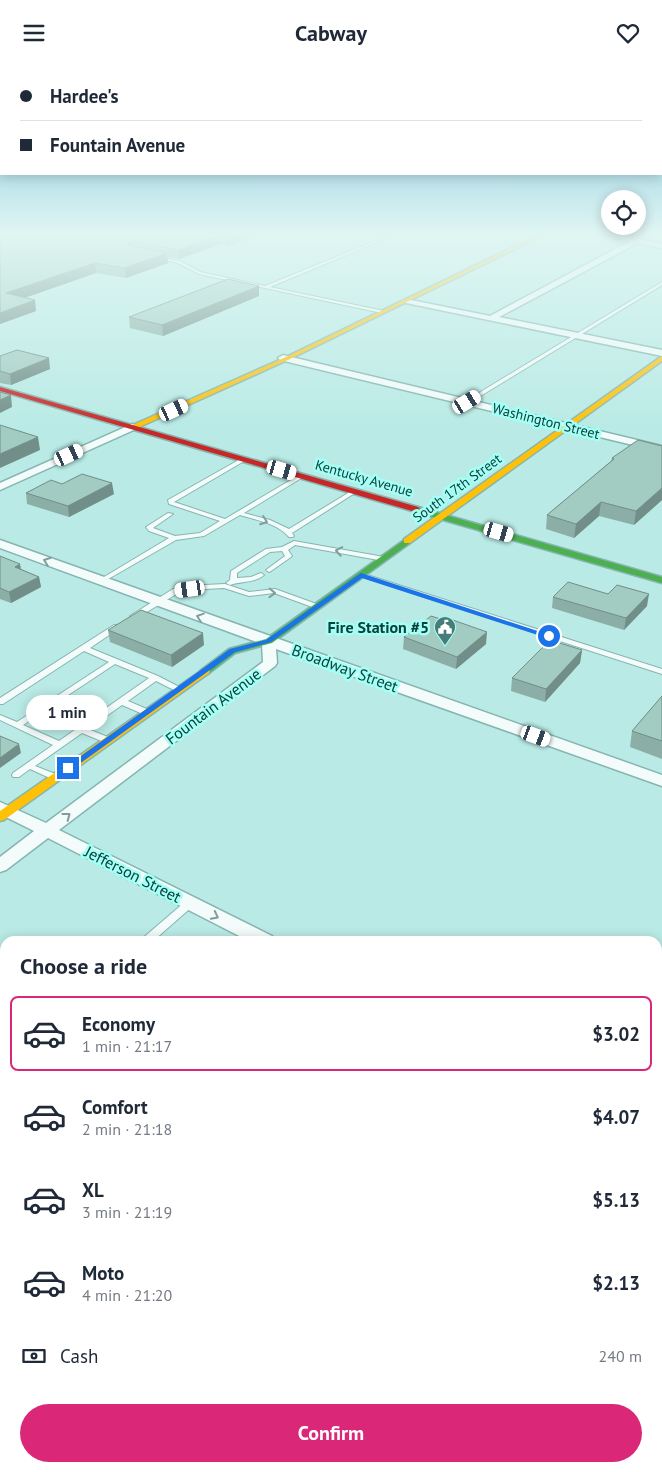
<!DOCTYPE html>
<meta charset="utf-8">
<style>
body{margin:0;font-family:"PT Sans",sans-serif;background:#f6f6f7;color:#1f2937;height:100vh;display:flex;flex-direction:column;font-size:19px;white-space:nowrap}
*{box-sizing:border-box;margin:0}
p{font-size:16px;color:#747a83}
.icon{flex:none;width:28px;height:28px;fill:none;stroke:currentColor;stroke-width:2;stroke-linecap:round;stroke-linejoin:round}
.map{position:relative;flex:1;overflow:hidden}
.sheet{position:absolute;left:0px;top:871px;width:662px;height:536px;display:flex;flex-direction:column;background:#fff;border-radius:15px 15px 0 0;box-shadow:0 2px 12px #0003}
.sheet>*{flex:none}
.hud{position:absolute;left:0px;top:0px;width:662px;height:110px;box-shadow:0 2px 12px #0003;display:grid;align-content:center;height:110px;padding:0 20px;background:#fff}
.controls{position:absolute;left:601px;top:125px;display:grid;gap:10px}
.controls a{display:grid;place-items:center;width:45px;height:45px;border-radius:50%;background:#fff;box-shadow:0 2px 12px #0003;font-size:25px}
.end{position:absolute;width:22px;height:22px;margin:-11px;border:6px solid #1a73e8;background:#fff;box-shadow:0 0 0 2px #fff}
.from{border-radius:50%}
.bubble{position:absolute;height:35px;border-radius:18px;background:#fff;box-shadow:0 2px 12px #0003;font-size:16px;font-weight:800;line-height:35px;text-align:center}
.car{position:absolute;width:15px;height:30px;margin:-15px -8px;border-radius:6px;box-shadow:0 0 4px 1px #0007;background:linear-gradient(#fff 24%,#345 0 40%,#fff 0 76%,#345 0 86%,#fff 0)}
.hud b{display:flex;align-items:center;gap:18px;height:48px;font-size:19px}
.hud b+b{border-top:1px solid #e0e1e3}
.hud i{width:12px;height:12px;background:#1f2937}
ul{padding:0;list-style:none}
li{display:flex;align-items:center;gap:15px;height:75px;margin:0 10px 8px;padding:0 10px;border:2px solid transparent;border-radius:8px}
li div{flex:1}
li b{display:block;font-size:19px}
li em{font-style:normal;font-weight:800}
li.active{border-color:#db2777}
li>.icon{width:45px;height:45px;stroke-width:1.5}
h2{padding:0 20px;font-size:22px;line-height:60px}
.pay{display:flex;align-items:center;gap:12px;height:55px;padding:0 20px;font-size:19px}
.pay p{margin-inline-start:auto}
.button{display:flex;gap:10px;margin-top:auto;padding:10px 20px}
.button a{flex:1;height:58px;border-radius:30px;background:#db2777;color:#fff;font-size:20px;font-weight:800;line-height:58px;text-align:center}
header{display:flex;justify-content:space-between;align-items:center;height:65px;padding:0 20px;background:#fff;font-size:22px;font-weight:800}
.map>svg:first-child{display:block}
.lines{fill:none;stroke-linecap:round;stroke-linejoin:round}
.lane-casing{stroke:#86b5b1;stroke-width:2}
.street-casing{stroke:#86b5b1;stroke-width:3}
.fast-casing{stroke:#86b5b1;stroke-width:3}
.slow-casing{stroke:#86b5b1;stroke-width:3}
.jam-casing{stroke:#86b5b1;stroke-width:3}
.lane{fill:#f4fcfb;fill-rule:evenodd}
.street{fill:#f4fcfb;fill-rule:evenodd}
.fast{fill:#4caf50;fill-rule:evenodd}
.slow{fill:#ffc107;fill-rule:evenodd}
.jam{fill:#c62828;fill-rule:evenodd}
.wall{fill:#8bafa7}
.shaded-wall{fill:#718e88}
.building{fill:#a2cbc2;stroke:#718e88}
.oneway{stroke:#7f9e9c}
.route{fill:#1a73e8}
.labels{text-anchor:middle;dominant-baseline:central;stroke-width:5;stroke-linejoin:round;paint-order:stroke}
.far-street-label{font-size:14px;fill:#0a413d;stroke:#a4fff5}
.poi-label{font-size:16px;font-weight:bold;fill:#0a413d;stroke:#a4fff5;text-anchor:end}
.street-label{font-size:16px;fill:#0a413d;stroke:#a4fff5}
</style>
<header><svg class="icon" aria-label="menu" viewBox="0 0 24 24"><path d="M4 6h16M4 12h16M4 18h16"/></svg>Cabway<svg class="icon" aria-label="heart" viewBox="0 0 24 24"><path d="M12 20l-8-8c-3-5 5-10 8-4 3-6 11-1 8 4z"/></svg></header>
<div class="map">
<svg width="662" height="1407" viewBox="0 0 662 1407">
<rect width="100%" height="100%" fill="#b9eae5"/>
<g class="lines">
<g class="lane-casing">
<path id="lane" d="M392 169H397L270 222 384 246 382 248 199 209 178 198 155 193 157 192 180 196 200 207 265 221Z
M662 217V220L469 338 464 337Z
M244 392 247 394 246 395 174 437 225 454 301 409 304 411 303 412 244 448 270 455 289 464 353 425 358 426 292 468 294 471 293 472H289C277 458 256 455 240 450L204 471 176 475 103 517H99V515L169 473 149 466 146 462 168 448 173 449 153 463 175 471 200 468 220 456 169 439 168 435Z
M294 476 384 492 387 494 384 496 295 480 288 485 292 491 291 492 271 506 269 507 266 505 285 491 282 486 270 487 237 508V513L251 512 261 508 264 510C255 518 241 516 230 520L226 518 230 515 231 506 266 484 282 482Z
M361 508 662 604V609L359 511V509Z
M225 519 249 527 275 524 322 541 318 543H315L274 528 249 531 224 523 205 524 178 528 137 553H131L130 551 173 524 205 520Z
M114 560H117L121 562 90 583 158 611 183 624 179 626H176L156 616 128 636 149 645 150 647 149 649H143L122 640 88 664 110 673 111 675 110 677H104L82 668 35 701 58 710 59 712 58 714H52L30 704 19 712H13L12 710 13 708 53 680 0 655V650L17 657 109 597 84 586 3 639H0V633ZM115 599 149 613 59 676 23 660Z
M190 835 194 836 195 838 194 840 153 876H142L143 873 186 836Z
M5 997V1009L0 1011V1000Z"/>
</g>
<g class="street-casing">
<path id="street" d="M602 169C623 168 642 175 662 179V183L638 178 499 252 662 285V291L406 238 402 236 406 234 490 251 630 176Z
M283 290 662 381V387L280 295 278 293Z
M132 359 136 360 137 362 136 364 0 425V418Z
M0 475 662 710V721L276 584 277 598 275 601 59 765 272 871 274 876H249L48 773 6 805 0 807V792L34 766 0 749V737L46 758 263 597 262 579 0 483Z
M658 1065 662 1067V1088L658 1086Z
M662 1163V1193L658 1194V1165Z
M0 1323 5 1325V1355L0 1353Z
M68 1402H99L101 1407H70Z
M528 1402H557L555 1407H526Z"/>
</g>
<g class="fast-casing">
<path id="fast" d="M412 442H418L662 512V518L412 446Z
M407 473 410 474V478L272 578 235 588 209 608H201L200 606 229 584 266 574Z"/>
</g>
<g class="slow-casing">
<path id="slow" d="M540 169H546L290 294 135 364 128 362 286 292Z
M662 291V296L410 478H404V474Z
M205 603 209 604 210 606 209 608 4 755 0 756V746Z"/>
</g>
<g class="jam-casing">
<path id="jam" d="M0 322 418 442 419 444 412 446 0 326Z"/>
</g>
<use href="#lane" class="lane"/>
<use href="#street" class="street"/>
<use href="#fast" class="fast"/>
<use href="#slow" class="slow"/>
<use href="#jam" class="jam"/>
</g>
<path class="wall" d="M0 169H260L228 181 220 179 179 194 168 192V198L126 213 96 208 24 233 36 246 0 259Z
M259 221V231L163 271 130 263 129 252Z
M0 291 50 304 11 320 0 318Z
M662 381V435L634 460 599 451 574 473 546 464 547 450 611 396 612 393Z
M62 419 114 429 69 452 27 439 26 428Z
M0 491 21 504 39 512 41 522 11 538 0 534Z
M553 532 647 541 624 565 552 543Z
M447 556 486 579 456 604 403 584 404 572Z
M108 565 204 580 172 602 110 577Z
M582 585 580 598 545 637 511 626 512 613Z
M662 631V694L630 682 632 666Z
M662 973V1004L658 1002V981Z"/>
<path class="shaded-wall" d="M236 169H260L228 181 227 172Z
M219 170 220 179 179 194 178 185Z
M167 188 168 198 126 213 125 203Z
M95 198 96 208 7 239 6 228Z
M259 221V231L163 271 162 260Z
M35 235 36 246 0 259V248Z
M49 293 50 304 11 320 10 309Z
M11 330 12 342 0 348V335Z
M38 372 40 385 0 403V389Z
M112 418 114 429 69 452 68 441Z
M662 423V435L634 460 636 446Z
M601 437 599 451 574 473 576 459Z
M20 499 22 510 15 502Z
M39 512 41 522 11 538 9 527Z
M649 529 647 541 624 565 626 553Z
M487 567 486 579 456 604 457 592Z
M203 568 204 580 172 602 171 590Z
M582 585 580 598 545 637 546 624Z
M19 679 21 688 0 703V693Z"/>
<path class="building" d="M0 169H236L227 172 219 170 178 185 131 176 128 178 130 181 167 188 125 203 95 198 6 228 35 235 0 248Z
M228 214 259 221 162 260 129 252Z
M17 285 49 293 10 309 0 306V291Z
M0 327 11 330 0 335Z
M0 360 38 372 0 389Z
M638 375 662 381V423L636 446 601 437 576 459 547 450 614 394 612 393Z
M82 409 112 418 68 441 26 428 51 415 62 419Z
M0 491 20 499 15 502 39 512 9 527 0 523Z
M568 517 608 529 617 520 649 529 626 553 553 532Z
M141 545 203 568 171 590 108 565Z
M431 551 447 556 450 554 487 567 457 592 404 572Z
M550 575 582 585 546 624 512 613Z
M662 631V676L632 666Z
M0 671 19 679 0 693Z
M662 973V994L658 992V981Z
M372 1402H456V1403L454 1407H369Z"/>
<defs><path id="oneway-chevron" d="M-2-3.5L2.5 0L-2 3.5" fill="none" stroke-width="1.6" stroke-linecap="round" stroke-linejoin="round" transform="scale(1.25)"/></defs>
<g class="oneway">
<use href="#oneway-chevron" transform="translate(264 456) rotate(20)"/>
<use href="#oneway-chevron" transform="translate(339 486) rotate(-170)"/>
<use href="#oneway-chevron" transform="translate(47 496) rotate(-160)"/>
<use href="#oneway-chevron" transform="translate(272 528) rotate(2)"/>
<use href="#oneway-chevron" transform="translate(200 552) rotate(-161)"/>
<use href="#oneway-chevron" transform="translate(67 751) rotate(-37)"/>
<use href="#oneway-chevron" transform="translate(215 851) rotate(27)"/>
</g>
<linearGradient id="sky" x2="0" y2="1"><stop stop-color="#6fbcd8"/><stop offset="0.46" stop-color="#e0f6f3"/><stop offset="1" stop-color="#e0f6f3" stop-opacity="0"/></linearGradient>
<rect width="662" height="366" fill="url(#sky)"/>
<path class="route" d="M361 508 553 571 547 573 362 513 271 577 235 587 71 705 64 703 230 584 266 575Z"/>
<defs>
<g id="civic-pin" transform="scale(1.125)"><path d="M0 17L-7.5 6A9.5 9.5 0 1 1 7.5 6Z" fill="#477c78" stroke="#a4fff5"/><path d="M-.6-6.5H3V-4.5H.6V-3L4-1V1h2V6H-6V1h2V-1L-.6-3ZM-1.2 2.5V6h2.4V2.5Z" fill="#fff"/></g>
</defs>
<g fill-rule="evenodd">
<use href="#civic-pin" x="445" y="562"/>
</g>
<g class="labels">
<g class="far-street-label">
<text transform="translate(546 356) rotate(14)">Washington Street</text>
<text transform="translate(364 413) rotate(16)">Kentucky Avenue</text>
<text transform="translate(457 423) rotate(-36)">South 17th Street</text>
</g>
<g class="poi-label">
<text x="429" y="562">Fire Station #5</text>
</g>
<g class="street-label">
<text transform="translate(345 603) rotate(20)">Broadway Street</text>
<text transform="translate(213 641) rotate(-37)">Fountain Avenue</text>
<text transform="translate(133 809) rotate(27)">Jefferson Street</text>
</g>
</g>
</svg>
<div class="controls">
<a><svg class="icon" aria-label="locate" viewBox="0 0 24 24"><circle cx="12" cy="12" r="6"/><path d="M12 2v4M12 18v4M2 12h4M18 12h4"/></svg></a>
</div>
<i class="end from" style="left:549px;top:571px"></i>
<i class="end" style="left:68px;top:703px"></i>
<div class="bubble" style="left:26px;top:630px;width:82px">1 min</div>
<i class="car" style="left:467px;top:337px;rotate:59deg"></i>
<i class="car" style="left:174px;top:345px;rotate:65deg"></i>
<i class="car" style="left:69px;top:390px;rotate:65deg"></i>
<i class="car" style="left:282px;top:405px;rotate:106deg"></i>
<i class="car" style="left:499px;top:467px;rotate:106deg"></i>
<i class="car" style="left:190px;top:524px;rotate:262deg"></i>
<i class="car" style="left:536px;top:671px;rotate:110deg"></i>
<div class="hud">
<b><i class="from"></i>Hardee's</b>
<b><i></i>Fountain Avenue</b>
</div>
<section class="sheet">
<h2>Choose a ride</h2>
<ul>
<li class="active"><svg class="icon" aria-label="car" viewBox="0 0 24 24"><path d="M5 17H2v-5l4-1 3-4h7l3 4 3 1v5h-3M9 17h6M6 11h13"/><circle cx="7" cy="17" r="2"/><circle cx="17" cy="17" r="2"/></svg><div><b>Economy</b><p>1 min · 21:17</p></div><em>$3.02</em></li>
<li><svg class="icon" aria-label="car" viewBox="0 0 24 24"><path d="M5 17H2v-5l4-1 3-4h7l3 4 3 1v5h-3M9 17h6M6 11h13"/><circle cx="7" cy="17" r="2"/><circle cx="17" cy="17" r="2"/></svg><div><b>Comfort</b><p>2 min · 21:18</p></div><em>$4.07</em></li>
<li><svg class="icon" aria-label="car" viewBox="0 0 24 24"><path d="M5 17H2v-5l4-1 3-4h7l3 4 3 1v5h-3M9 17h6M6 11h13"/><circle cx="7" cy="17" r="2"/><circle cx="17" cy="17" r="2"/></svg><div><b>XL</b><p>3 min · 21:19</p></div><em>$5.13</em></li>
<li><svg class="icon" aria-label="car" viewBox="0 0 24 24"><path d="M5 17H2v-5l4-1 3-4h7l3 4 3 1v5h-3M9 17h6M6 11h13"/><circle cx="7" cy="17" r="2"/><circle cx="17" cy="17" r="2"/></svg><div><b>Moto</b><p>4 min · 21:20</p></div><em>$2.13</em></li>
</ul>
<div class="pay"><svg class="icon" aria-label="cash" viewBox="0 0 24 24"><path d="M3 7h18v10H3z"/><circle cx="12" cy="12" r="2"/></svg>Cash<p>240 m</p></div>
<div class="button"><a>Confirm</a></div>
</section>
</div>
